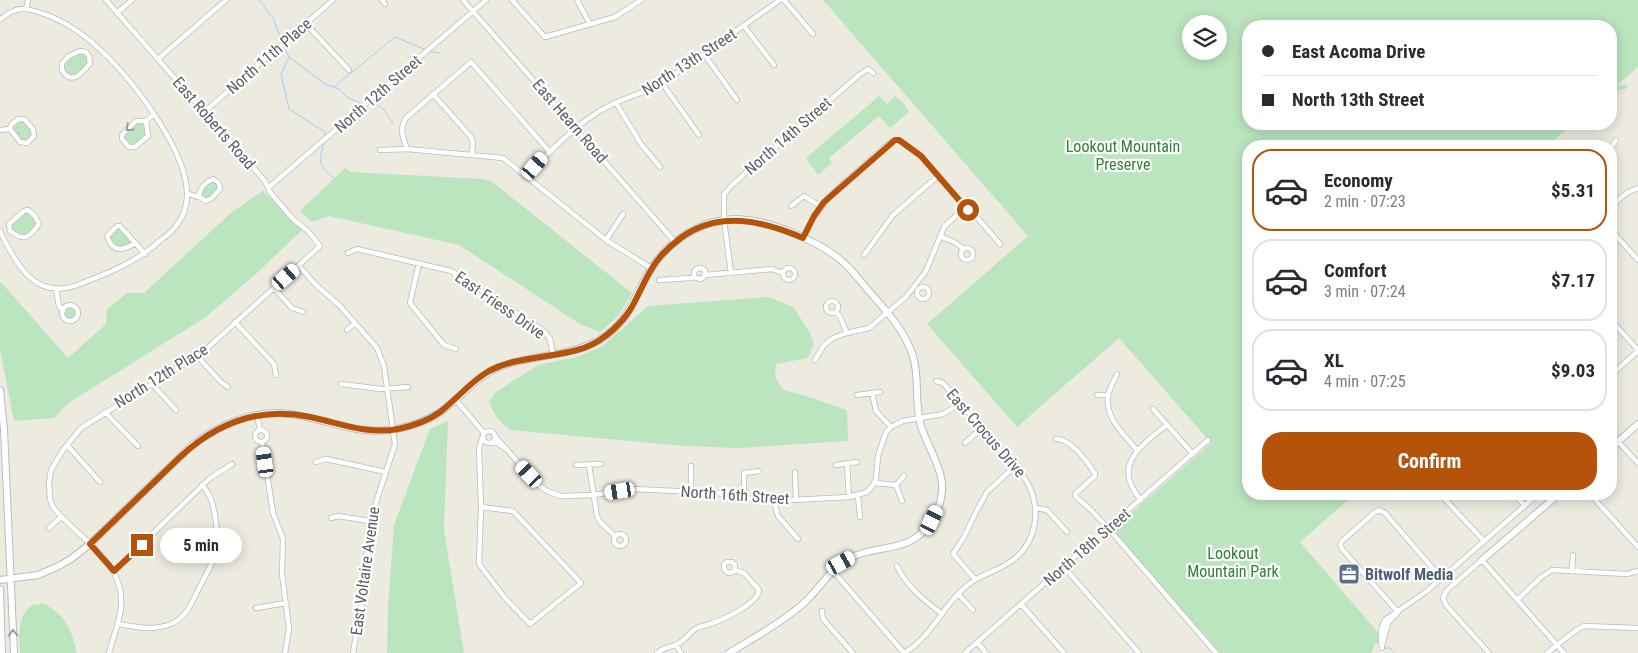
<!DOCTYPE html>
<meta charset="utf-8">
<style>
body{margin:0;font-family:"Roboto Condensed",sans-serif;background:#f7f7f7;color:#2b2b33;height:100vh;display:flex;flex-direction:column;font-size:19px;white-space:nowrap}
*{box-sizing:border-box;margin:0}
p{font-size:16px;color:#7c7c81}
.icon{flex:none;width:28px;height:28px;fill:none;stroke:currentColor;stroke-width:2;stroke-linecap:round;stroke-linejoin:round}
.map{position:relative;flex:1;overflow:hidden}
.details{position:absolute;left:1242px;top:140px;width:375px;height:360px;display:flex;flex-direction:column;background:#fff;border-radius:20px;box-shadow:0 2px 12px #0003}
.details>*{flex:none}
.hud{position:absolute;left:1242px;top:20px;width:375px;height:110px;border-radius:20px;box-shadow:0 2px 12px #0003;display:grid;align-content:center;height:110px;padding:0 20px;background:#fff}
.buttons{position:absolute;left:1182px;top:15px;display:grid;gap:10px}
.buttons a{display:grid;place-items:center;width:45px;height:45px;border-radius:50%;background:#fff;box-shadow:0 2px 12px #0003;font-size:25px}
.end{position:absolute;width:22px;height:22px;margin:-11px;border:6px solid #b45309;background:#fff;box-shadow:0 0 0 2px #fff}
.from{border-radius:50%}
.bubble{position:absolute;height:35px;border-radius:18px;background:#fff;box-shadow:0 2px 12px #0003;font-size:16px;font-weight:700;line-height:35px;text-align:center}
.car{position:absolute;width:15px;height:30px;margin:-15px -8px;border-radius:6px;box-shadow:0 0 4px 1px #0007;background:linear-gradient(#fff 24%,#345 0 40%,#fff 0 76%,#345 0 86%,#fff 0)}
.hud b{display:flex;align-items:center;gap:18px;height:48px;font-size:19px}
.hud b+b{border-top:1px solid #e1e1e2}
.hud i{width:12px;height:12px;background:#2b2b33}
ul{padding:9px 0 0;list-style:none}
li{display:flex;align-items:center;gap:15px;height:82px;margin:0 10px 8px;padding:0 10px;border:2px solid #e1e1e2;border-radius:20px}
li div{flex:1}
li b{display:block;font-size:19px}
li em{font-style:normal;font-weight:700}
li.current{border-color:#b45309}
li>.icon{width:45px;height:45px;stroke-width:1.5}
.action{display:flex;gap:10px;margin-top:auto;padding:10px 20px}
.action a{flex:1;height:58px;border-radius:20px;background:#b45309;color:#fff;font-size:20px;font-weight:700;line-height:58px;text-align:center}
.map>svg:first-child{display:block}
.green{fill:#bbe5be;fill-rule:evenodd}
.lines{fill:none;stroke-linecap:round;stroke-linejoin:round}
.stream{stroke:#9eceff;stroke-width:1}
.street-casing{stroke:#b8bac0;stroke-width:6}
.secondary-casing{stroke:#b9bcc3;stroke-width:8}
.street{stroke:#fff;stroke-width:4.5}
.secondary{stroke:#fff;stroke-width:6}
.oneway{stroke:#9b9da1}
.route{stroke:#b45309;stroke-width:6}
.labels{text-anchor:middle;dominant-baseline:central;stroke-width:4.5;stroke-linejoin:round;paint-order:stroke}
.street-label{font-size:16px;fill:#595c62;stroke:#fff}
.park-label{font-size:16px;fill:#31813b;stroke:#fff}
.service-label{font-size:16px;font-weight:bold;fill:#4e5e75;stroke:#fff;text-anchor:start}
</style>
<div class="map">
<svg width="1638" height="653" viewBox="0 0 1638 653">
<rect width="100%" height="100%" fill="#edebe0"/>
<path class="green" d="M823 0H1638V67L1616 86 1628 85 1626 89 1611 91V26H1249V124H1573L1547 146H1249V494H1355L1300 542 1380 635V642L1375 644 1371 653H1220L1114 532 1115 527 1211 443 1119 338 1017 427 927 324 1028 236ZM1191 24H1219V51H1191Z
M83 51 90 60 78 77 64 75 62 63 69 56Z
M879 96 887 104 895 96 905 105 909 112 890 128 879 116 829 158 832 163 818 175 806 158Z
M21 119 34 133 24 144 14 135 11 125Z
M136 121H146L148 136 135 147H129L122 135Z
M345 168 351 172 483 179 491 181 632 293 618 316 600 332 580 324 459 245 329 216 312 222 300 211Z
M213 179 220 186 212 198 202 200 199 191Z
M263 191 302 230 257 273 206 317 67 404 54 418 14 421 0 350V281L68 358 106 324 107 309 127 293H144L232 212Z
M28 210 39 224 23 239 10 231 9 224Z
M117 226 136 243 123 250 113 246 107 235Z
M769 297 793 307 809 331 814 344 808 358 776 364 775 377 783 390 800 394 847 410 848 441 739 448 684 446 510 430C499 422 494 414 489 402L496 392 538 365 577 357 603 346 648 306Z
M63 313a7 7 0 1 1 14 0a7 7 0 1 1-14 0Z
M448 421 444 530 464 653H387L388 607 394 525 430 429Z
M45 604C67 617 71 629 77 653H20C19 639 17 613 33 605 36 604 41 604 45 604Z"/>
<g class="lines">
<path class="stream" d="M259 0 273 18 282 42
M283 46 289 57 281 74 289 109 325 132V136
M429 51 439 53
M289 57 325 84 339 89 347 97 362 104
M335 86 395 37 426 50
M369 104C381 102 387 114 393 123
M324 143C319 161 318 166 334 178
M1383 648H1390L1394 653"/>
<g class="street-casing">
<path id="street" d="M106 0 265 181 270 192 293 219 308 231 320 246 202 353 81 428 63 450 51 470 49 483 50 499 53 507C78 539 126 561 121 608 119 623 113 638 109 653
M382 0 385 4
M463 0 675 242
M512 0 545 37 615 17 641 0
M577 0 590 24
M784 0 813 34
M26 9 28 0
M117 13 132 0
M0 20C17 3 32 9 52 17 73 26 91 40 107 56 136 85 188 153 187 195 187 205 184 215 178 223 174 230 168 235 162 239 137 262 111 272 80 284 36 302 16 265 0 231
M306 24 349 70
M744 26 774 65
M80 51 86 52 89 56 90 63C83 73 71 86 62 70V63L69 56Z
M704 54 737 100
M158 59 226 0
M662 83 699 135
M433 94 471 137 473 143 472 154
M616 103 641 144 660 167
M204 112 333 0
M18 119H24L33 129 34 136 27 143 20 142 10 129 11 125Z
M146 121 148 136 135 147H129L122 139V135L136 121H146L154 114
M0 130 10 129
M1611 148 1616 140
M407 149C403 138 399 129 406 118L471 62 549 151
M380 150 407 149 503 158 606 240 651 268
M527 176C547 153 582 119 609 106 626 97 645 93 662 83L780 0
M268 188 486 0
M188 194 199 197 206 201 212 198 220 189 219 183 213 179C206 182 199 188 199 197
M791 206 804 196 820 206
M1611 206 1628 192 1638 188
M963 209 975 215 1000 244
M28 210 35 216 39 224C29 238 24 242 10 231L9 224 24 211Z
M1611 230 1638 260
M940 236 956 243 963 249
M803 238C819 202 839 187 868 162 877 154 885 145 895 140H899L921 156 959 200 963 209
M606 240 623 214
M136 243C123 250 113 254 107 236L117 226H120L145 254
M961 254a6 6 0 1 1 12 0a6 6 0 1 1-12 0Z
M348 253 357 249 451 271 545 332 550 339 553 355
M864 255 893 215 938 176
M419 263 410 303 444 345 456 349
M299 266 316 285 340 306 377 348 384 366 395 444 370 521 363 594 353 653
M783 274a6 6 0 1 1 12 0a6 6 0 1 1-12 0Z
M731 273 724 220V194L733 184 859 75 868 69 873 73
M705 275V270L701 268 696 269 694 272V277L699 279 703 278 705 275 772 269 783 273
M659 280 691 278 694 277
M917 293a6 6 0 1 1 12 0a6 6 0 1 1-12 0Z
M274 288 292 308 303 312
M56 289 59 306 63 311
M826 307a6 6 0 1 1 12 0a6 6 0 1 1-12 0Z
M62 313a8 8 0 1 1 16 0a8 8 0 1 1-16 0Z
M836 312 840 317 847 333
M1611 320 1638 350
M235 322 274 364 276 375
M347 330 355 323
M197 356 221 382 228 387
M815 360 824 345 833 338 847 333 869 328 906 297 926 271 944 227 963 209
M1117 374C1114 381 1109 389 1108 396 1105 418 1124 435 1137 450
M1611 375 1638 351
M152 384 176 410
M341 384 381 389 408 387
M872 393 876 411 891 427
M857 395 880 392
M1097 395H1108
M455 399 484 433
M1153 409 1193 454
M105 412 138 446
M257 415 260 430
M255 436a6 6 0 1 1 12 0a6 6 0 1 1-12 0Z
M483 437a6 6 0 1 1 12 0a6 6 0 1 1-12 0Z
M1611 434 1638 463
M494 435 538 485 549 492 561 496 593 495 634 489 717 493 744 498 774 501 849 497 867 492 873 485 876 479 878 456 886 432 891 427 903 421 943 414 960 404
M1056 439C1070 438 1088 462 1095 474V476L1075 494 1076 497 1090 509 1108 528 1216 653
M262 442 273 513 283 539 282 574 289 629 285 653
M491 443H497L505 448
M965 443 982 428
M67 445 100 482
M316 462 326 459 386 472
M847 463 849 497
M576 465 601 464
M589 465 597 516 600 522 615 536
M836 465 857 462
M691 466V492
M795 472 796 500
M875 483 896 485 904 476
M896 485 902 501
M1440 494 1484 541
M1514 494 1525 506
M1590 494 1638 547
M858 496 860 517
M744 498V473L759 471
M1141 500C1111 466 1140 446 1167 425
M774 501 778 516 798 539
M481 507 513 511 581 583 530 624 505 598 479 564 481 507 479 449 482 438
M1036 508 1047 510 1067 532
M331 518 338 516 370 521
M49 528 61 517
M614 540a6 6 0 1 1 12 0a6 6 0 1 1-12 0Z
M897 566C907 587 924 600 942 614
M1064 567 1139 653
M114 571 209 479 232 464
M833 571 904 653
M1572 571 1573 555
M975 579 953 554 964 537 976 512 987 492 1015 466
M958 594 973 610
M1517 600 1540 578 1552 570 1627 574 1638 571
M1021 604 1064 653
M256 608 287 603
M822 611 823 619 853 653
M1398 612 1342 549 1340 545 1342 541 1374 513 1379 510 1385 513 1442 579
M118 624C135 627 154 631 171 624 185 618 191 605 197 592 213 562 221 552 215 516 213 504 211 495 202 485
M977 642 986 653
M676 645 681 653
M1382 646 1388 623 1398 612
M1382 648C1380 638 1380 629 1385 620L1427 591 1538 494
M657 653C664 647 669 648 677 644 685 641 688 634 695 629 699 626 705 626 710 624 722 620 758 604 759 590L744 573 735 570 733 572 728 573 724 569V564L727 562H732L735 565V570
M904 653C929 639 941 610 961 591 978 574 992 574 1010 562 1038 543 1042 508 1026 480L943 383 936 381
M965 653 1208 440
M1489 653 1446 605 1443 598 1447 590 1482 560 1564 653
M1547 653 1575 631 1584 626 1638 628"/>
</g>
<g class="secondary-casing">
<path id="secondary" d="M0 390 4 429 14 653
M1611 448 1638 424
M1482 560 1559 494
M0 580 38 575 57 567 71 559 90 544 191 446C215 428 244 414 274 413 303 413 329 424 357 429 384 434 413 428 437 414 460 400 474 377 499 367 537 352 582 359 614 329 632 312 638 289 651 269 669 240 704 218 737 219 769 220 820 241 844 263 855 273 864 286 874 297 890 315 905 332 913 356 920 379 914 403 921 426 932 459 954 480 934 517 912 556 882 542 850 558 831 568 820 588 804 603 781 623 755 637 729 653
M0 589 2 653"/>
</g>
<use href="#street" class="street"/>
<use href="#secondary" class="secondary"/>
</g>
<defs><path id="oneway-chevron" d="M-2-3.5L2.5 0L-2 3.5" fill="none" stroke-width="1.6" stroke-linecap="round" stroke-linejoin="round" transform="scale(1.25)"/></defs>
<g class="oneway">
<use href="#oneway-chevron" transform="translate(129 128) rotate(136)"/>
<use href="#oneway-chevron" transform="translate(13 633) rotate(-92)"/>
</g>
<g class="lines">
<path class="route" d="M142 545 114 571 90 544 179 458C216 423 259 406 310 417 340 423 367 435 398 429 412 426 429 420 440 412 457 399 470 382 489 371 516 357 548 358 577 350 598 345 618 328 630 310 638 297 643 283 651 270 658 257 670 246 682 237 720 210 763 221 803 238L814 216 824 202 895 140H899L921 156 959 200 963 209 968 210"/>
</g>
<defs>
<g id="office-square" transform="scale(1.125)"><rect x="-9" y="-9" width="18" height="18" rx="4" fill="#5c6f8a" stroke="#fff"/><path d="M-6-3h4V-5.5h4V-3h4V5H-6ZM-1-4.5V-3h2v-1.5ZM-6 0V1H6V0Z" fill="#fff"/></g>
</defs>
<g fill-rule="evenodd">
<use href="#office-square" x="1349" y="574"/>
</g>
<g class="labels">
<g class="street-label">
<text transform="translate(269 56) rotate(-41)">North 11th Place</text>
<text transform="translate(689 62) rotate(-33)">North 13th Street</text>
<text transform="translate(378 94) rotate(-41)">North 12th Street</text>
<text transform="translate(570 121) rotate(49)">East Hearn Road</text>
<text transform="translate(214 123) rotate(49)">East Roberts Road</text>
<text transform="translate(788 136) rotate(-41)">North 14th Street</text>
<text transform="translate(500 305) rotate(35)">East Friess Drive</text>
<text transform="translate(161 376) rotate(-32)">North 12th Place</text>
<text transform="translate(986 433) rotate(49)">East Crocus Drive</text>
<text transform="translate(735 495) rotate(4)">North 16th Street</text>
<text transform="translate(1087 547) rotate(-41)">North 18th Street</text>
<text transform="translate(365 571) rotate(-82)">East Voltaire Avenue</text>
</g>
<g class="park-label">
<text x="1123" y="146">Lookout Mountain<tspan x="1123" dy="18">Preserve</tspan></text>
<text x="1233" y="553">Lookout<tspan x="1233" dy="18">Mountain Park</tspan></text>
</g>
<g class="service-label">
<text x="1365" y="574">Bitwolf Media</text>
</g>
</g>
</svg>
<div class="buttons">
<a><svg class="icon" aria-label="layers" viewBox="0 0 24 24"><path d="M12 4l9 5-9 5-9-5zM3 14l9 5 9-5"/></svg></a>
</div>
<i class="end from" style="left:968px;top:210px"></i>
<i class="end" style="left:142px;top:545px"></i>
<div class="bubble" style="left:160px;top:528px;width:82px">5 min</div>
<i class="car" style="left:535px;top:166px;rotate:41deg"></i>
<i class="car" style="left:286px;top:277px;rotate:49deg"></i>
<i class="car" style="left:265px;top:462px;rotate:352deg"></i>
<i class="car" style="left:529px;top:474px;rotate:317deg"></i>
<i class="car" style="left:620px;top:491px;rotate:261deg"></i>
<i class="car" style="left:932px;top:520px;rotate:26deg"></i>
<i class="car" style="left:841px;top:563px;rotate:61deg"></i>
<div class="hud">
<b><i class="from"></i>East Acoma Drive</b>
<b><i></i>North 13th Street</b>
</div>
<section class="details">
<ul>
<li class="current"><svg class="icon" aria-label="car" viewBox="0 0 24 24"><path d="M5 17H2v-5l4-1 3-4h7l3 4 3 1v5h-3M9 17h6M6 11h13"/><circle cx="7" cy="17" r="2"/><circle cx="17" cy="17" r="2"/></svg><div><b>Economy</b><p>2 min · 07:23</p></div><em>$5.31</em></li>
<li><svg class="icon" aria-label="car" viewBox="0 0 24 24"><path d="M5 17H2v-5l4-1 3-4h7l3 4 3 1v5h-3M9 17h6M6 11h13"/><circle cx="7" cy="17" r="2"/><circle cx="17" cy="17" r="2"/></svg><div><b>Comfort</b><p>3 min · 07:24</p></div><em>$7.17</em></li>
<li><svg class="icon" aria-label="car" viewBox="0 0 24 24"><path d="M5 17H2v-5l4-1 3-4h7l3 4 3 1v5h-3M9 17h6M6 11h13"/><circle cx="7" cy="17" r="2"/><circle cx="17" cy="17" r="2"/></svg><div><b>XL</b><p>4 min · 07:25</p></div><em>$9.03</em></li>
</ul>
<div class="action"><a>Confirm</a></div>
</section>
</div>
